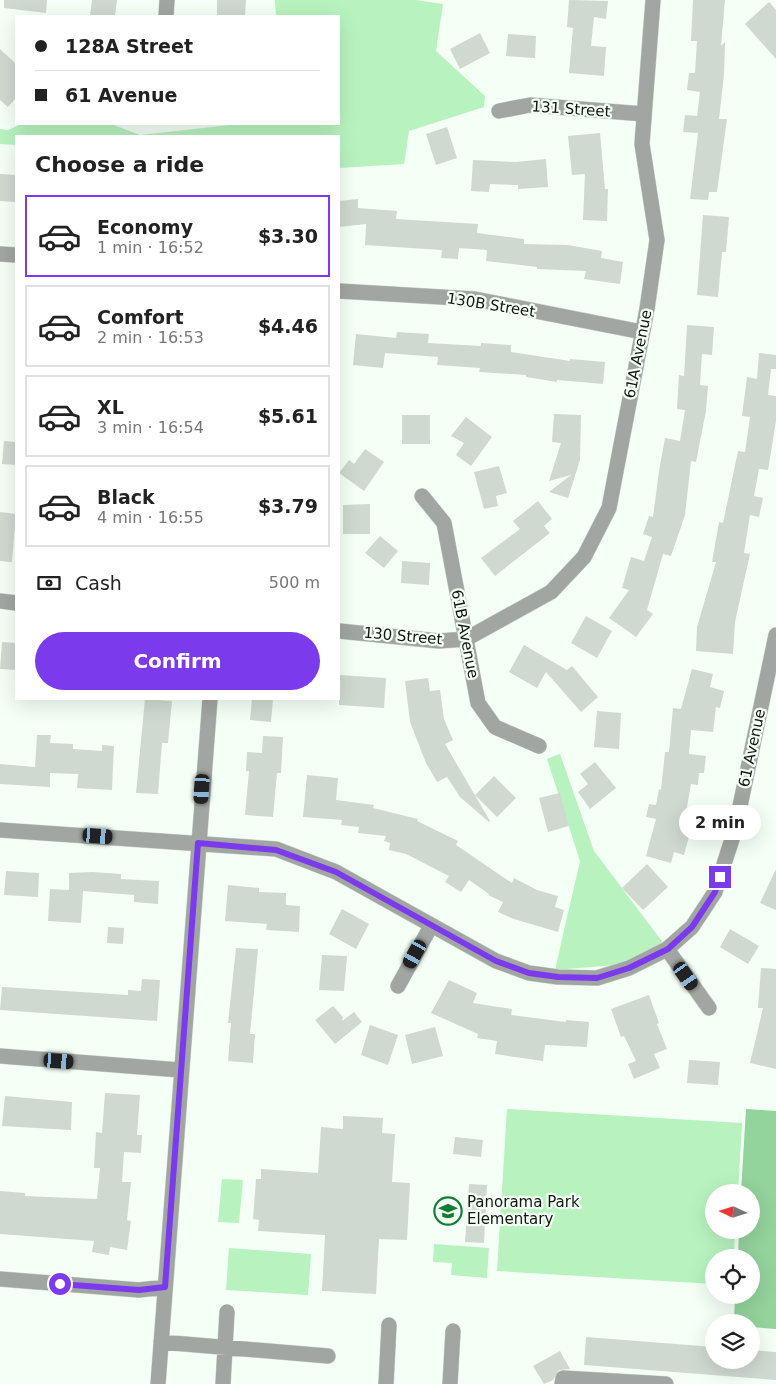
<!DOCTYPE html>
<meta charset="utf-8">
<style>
body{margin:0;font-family:"DejaVu Sans",sans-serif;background:#f6f6f6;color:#222;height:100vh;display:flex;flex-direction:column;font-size:19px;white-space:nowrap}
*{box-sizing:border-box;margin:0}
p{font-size:16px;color:#767676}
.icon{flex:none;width:28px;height:28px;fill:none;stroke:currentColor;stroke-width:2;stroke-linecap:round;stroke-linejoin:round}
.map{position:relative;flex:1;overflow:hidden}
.details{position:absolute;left:15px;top:135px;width:325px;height:565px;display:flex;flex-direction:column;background:#fff;border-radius:0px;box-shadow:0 5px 20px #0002}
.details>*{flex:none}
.banner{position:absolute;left:15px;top:15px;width:325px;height:110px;border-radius:0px;box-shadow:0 5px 20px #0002;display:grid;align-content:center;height:110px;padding:0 20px;background:#fff}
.needle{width:32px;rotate:274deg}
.controls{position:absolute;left:705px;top:1184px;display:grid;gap:10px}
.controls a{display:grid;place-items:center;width:55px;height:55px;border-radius:50%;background:#fff;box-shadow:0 5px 20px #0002;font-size:25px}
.end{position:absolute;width:22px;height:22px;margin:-11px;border:6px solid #7c3aed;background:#fff;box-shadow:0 0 0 2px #fff}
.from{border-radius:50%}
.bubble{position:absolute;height:35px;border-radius:18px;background:#fff;box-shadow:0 5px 20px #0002;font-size:16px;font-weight:600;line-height:35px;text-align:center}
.car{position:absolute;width:15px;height:30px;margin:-15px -8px;border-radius:6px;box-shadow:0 0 4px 1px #0007;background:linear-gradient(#222 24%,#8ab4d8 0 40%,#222 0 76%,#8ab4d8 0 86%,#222 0)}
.banner b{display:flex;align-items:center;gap:18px;height:48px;font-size:19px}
.banner b+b{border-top:1px solid #e0e0e0}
.banner i{width:12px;height:12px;background:#222}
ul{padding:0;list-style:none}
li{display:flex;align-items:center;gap:15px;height:82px;margin:0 10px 8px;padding:0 10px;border:2px solid #e0e0e0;border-radius:0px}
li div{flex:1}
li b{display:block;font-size:19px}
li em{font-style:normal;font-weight:600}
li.active{border-color:#7c3aed}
li>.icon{width:45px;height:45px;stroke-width:1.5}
h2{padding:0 20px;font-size:22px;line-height:60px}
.pay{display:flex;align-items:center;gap:12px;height:55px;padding:0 20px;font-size:19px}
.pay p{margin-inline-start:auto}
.cta{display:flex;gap:10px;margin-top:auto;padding:10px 20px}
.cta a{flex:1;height:58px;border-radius:30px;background:#7c3aed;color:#fff;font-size:20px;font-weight:600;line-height:58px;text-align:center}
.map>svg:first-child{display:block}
.green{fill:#b8f3bf}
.forest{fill:#93d39c}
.building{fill:#cfd9d0}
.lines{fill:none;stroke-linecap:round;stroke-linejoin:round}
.minor-casing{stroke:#d0dad1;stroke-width:16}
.minor{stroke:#a2a6a2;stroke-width:15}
.route{stroke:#7c3aed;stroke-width:6}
.labels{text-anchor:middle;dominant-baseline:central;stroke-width:4.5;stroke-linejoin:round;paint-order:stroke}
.street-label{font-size:15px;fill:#121512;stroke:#f4fff5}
.poi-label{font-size:15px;fill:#121512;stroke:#f4fff5;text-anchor:start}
</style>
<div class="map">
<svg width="776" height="1384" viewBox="0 0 776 1384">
<rect width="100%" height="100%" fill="#f4fff5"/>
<path class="green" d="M275 0H416L443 4 436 51 485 96 484 107 409 131 404 164 339 168V136H16V145L0 144V129L8 130 21 124H111L140 135 239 124H339V16H276Z
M560 754 594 851 664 944 628 964 555 970 580 861 547 759Z
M507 1109 742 1123 738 1192H714V1230H735L734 1257 714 1258V1284L497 1271Z
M222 1179 243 1180 239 1223 218 1222Z
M434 1244 489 1248 487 1278 451 1275 452 1263 433 1262Z
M229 1248 311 1254 308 1295 226 1290Z"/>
<path class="forest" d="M746 1109 776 1111V1329L751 1327V1322H734L735 1295H751V1258L738 1257 739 1230H751V1192H741Z"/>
<path class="building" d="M4 0H47L46 13 4 8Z
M92 0H117L115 16H90Z
M217 0H246L245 16H217Z
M569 0 608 1 606 19 594 17 591 46 606 47 604 76 569 73 573 28 567 27Z
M693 0H725L721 46 725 42 724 75 719 119H727L717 192H709L708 200 690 199 698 133 683 132 685 115 697 116 700 92 687 90 689 73H695L697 41H691Z
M769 2 776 10V59L745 24Z
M480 33 490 53 460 69 450 49Z
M508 34 536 36 535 58 506 56Z
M0 49 16 64V98L8 107 0 100Z
M447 127 457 158 436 165 426 134Z
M600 133 605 189H608L607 221 583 220 585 174 572 175 568 136Z
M546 159 548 187 518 189V185L490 184 489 192 471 191 473 160 516 162Z
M0 174 16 175V202L0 201Z
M358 199V208L397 211 396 219 478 224 477 233 524 239V244L568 245 602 251 601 258 623 262 620 284 584 279 586 271 537 269V267L486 261 487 250 459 248 458 259 441 258 442 250 365 245 366 224 339 227V201Z
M703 215 729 217 726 252H722L718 297 697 295Z
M687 325 714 327 712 355 702 354 700 385 708 386 706 411 696 462 691 461 685 515 671 556 663 554 647 610 653 614 636 637 609 618 629 590 622 588 631 557 644 561 652 537 643 534 649 516 653 517 659 471 665 438 680 441 685 410 677 409 679 375 684 376Z
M397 332 429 334 428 343 481 346V343L511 345V352L570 361V359L605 362 603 384 557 380V382L526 377V375L479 372 480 368 437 365 438 357 385 353 383 368 353 365 356 334 396 338Z
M759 353 776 355V369H771L768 395 776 396V421L768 470 759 469 754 496 763 498 759 517 750 515 744 553 750 554 735 622 733 654 696 651 697 627 716 562H712L719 522 723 523 738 451 745 452 750 417 742 416 747 377 757 379Z
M554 414 581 415 580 460 568 498 549 492 571 475 549 481 561 443 552 442Z
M402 415H430V444H402Z
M466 417 492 437 471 466 456 455 464 443 451 436Z
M4 441 16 442V465L2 464Z
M365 449 384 462 364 491 339 473 349 460 354 464Z
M499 466 507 493 496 496 498 506 484 509 474 472Z
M538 501 552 519 544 526 550 533 495 576 481 558 520 529 513 521Z
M370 504V534H343V505Z
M0 512 16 514 12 562 0 561Z
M380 536 398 551 384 568 365 553Z
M402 561 430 563 429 585 401 583Z
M586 616 612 631 597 658 571 643Z
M2 642 16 643V670L0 669Z
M524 645 567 670 572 666 598 697 581 712 546 672 537 688 509 672Z
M692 669 713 674 710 687 724 691 720 708 716 707 713 732 691 730 689 754 706 756 704 773H699L698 785 691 784 687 807 697 809 694 826 692 825 684 855 674 852 671 863 646 856 656 819 646 817 649 804 656 805 659 789 661 790 665 752H669L673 708 681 709Z
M339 675 386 678 384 708 339 705Z
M428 678 430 691 440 690 444 719 453 740 445 744 490 821 489 822 460 797 447 777 437 782 426 763 410 722 405 681Z
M145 699 172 701 168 743H162L158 794 136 793Z
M252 699H273L271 722 250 720Z
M597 711 621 713 619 749 594 747Z
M37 735H51L50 743 73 744V749L102 751V745L114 746 112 790 77 788 78 774 50 773V787L0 784V764L35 767Z
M263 736 283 737 281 773H277L273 817 245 815 249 771H246L247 752 262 753Z
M595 762 616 788 590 809 578 792 588 784 580 774Z
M307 775 338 778 336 800 374 805 373 808 418 819 417 821 458 841 456 845 512 883 514 878 537 890 558 896 555 907 564 910 558 932 514 919 498 912 503 902 488 895 489 894 469 880 461 892 445 882 449 876 406 854 389 850 390 843 384 841 386 836 358 833 359 827 341 825 342 820 303 817Z
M494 776 516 798 497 817 475 795Z
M560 793 569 826 548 832 539 798Z
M647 864 668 887 643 910 622 888Z
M776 869V910L760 903Z
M6 871 39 873 38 897 4 895Z
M92 872 121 874V879L159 881 158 904 134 902V895L83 891 81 923 48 921 50 889 69 890V873Z
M228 885 259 888V892L286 893V905L300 906 299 932 266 930 267 924 225 921Z
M342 909 369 924 356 949 329 934Z
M108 927 124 928 123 944 107 943Z
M730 929 759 946 748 964 720 947Z
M236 948 258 949 250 1034H255L253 1063 228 1061 231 1023H228Z
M322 955 347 956 344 991 319 990Z
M761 968 776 969V1069L750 1063 763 1008H758Z
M142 979 160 980 157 1021 0 1010 2 987 128 995V990L141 991Z
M449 980 477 993 473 1003 512 1009 511 1015 566 1022V1020L589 1022 587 1047 545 1045 543 1061 495 1054 497 1041 477 1038 478 1034 431 1013Z
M649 995 659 1023 657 1024 667 1049 654 1054 660 1068 634 1079 628 1064 636 1061 624 1036 621 1037 611 1009Z
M333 1006 343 1017 342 1021 354 1012 362 1022 335 1044 315 1020Z
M370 1025 398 1035 388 1065 361 1055Z
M435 1027 443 1056 412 1064 405 1035Z
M689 1060 720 1062 718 1085 687 1083Z
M105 1093 140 1095 137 1135H142L141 1153 124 1152 122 1182H131L127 1220 131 1221 127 1250 110 1247 109 1255 92 1252 94 1241 0 1234V1191L25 1193V1196L97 1199 100 1168H94L96 1132 102 1133Z
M5 1096 72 1102 71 1130 2 1126Z
M343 1116 383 1118 382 1133 395 1134 392 1182 410 1183 407 1240 379 1239 376 1294 322 1291 325 1235 258 1231 259 1220 253 1219 256 1179H261V1169L318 1173 321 1127 343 1129Z
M455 1137 483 1140 481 1157 453 1154Z
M469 1184 487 1185 484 1243 465 1242Z
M586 1337 714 1347V1360H751V1350L776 1352V1380L584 1365Z
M560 1351 570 1369 559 1370 553 1380 544 1384 533 1366Z"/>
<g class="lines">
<g class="minor-casing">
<path id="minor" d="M166 16 167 0
M499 111 530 105 644 114
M0 254 16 255
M339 291 475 299 642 332
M422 496 444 523 478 703 495 727 539 746
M0 601 16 603
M339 631 439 641 466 639 551 592 584 557 609 508 647 309 657 240 642 144 653 0
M0 830 276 849 336 872 496 961 529 973 558 977 597 978 629 968 667 949 692 927 715 892 735 830 776 635
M667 949 709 1008
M398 986 431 926
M0 1056 180 1070
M0 1279 139 1290 165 1287
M161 1342 328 1356
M158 1384 210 699
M223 1384 227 1312
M386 1384 389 1325
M450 1384 453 1331
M562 1384 563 1378 666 1384"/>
</g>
<use href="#minor" class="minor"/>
</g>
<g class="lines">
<path class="route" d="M60 1284 139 1290 165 1287 198 843 276 850 336 872 496 961 529 973 558 977 597 978 629 968 668 949 692 927 715 892 720 877"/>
</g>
<defs>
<g id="school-ring" transform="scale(1.4375)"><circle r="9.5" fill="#f4fff5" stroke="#117e34" stroke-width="1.5"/><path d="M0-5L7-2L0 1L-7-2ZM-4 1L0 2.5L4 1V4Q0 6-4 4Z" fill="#117e34"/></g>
</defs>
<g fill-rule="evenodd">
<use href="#school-ring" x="448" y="1211"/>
</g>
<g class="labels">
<g class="street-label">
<text transform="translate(571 109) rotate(4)">131 Street</text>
<text transform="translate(491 305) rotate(9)">130B Street</text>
<text transform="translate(638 354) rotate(-79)">61A Avenue</text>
<text transform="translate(465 634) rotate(79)">61B Avenue</text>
<text transform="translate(403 636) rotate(5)">130 Street</text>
<text transform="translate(752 748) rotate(-78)">61 Avenue</text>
</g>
<g class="poi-label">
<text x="467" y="1202">Panorama Park<tspan x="467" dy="17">Elementary</tspan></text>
</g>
</g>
</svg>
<div class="controls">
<a><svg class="needle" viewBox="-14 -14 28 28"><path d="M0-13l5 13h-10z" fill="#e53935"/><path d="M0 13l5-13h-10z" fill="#767676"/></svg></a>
<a><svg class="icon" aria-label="locate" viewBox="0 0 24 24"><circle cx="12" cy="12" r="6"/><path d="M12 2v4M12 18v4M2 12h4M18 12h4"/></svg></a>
<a><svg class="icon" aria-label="layers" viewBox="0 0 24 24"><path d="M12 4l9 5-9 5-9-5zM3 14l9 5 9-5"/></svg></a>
</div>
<i class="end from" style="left:60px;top:1284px"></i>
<i class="end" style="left:720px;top:877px"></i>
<div class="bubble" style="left:679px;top:805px;width:82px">2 min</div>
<i class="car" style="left:202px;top:789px;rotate:184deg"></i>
<i class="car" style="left:98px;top:836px;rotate:94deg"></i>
<i class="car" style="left:415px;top:954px;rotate:209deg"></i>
<i class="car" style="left:686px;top:976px;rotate:145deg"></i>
<i class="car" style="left:59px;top:1061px;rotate:94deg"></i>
<div class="banner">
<b><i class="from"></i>128A Street</b>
<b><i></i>61 Avenue</b>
</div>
<section class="details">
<h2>Choose a ride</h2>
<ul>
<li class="active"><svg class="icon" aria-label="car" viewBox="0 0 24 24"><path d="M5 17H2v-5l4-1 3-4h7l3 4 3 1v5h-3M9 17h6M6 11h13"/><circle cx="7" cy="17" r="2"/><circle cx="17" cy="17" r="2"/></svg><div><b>Economy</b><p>1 min · 16:52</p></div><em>$3.30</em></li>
<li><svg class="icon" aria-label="car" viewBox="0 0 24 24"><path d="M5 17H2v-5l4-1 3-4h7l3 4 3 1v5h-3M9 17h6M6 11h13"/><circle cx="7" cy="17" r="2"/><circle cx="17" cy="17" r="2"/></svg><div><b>Comfort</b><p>2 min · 16:53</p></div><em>$4.46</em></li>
<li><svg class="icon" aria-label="car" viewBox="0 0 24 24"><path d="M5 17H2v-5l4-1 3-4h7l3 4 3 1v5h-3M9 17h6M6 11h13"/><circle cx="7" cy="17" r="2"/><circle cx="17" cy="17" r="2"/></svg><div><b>XL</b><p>3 min · 16:54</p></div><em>$5.61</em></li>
<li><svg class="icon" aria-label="car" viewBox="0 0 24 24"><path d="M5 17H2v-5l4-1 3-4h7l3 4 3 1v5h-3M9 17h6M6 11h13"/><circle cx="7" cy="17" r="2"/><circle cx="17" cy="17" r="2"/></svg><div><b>Black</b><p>4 min · 16:55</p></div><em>$3.79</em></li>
</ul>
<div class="pay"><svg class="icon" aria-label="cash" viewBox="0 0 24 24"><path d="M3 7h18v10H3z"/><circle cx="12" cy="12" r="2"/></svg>Cash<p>500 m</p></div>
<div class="cta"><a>Confirm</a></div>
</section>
</div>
